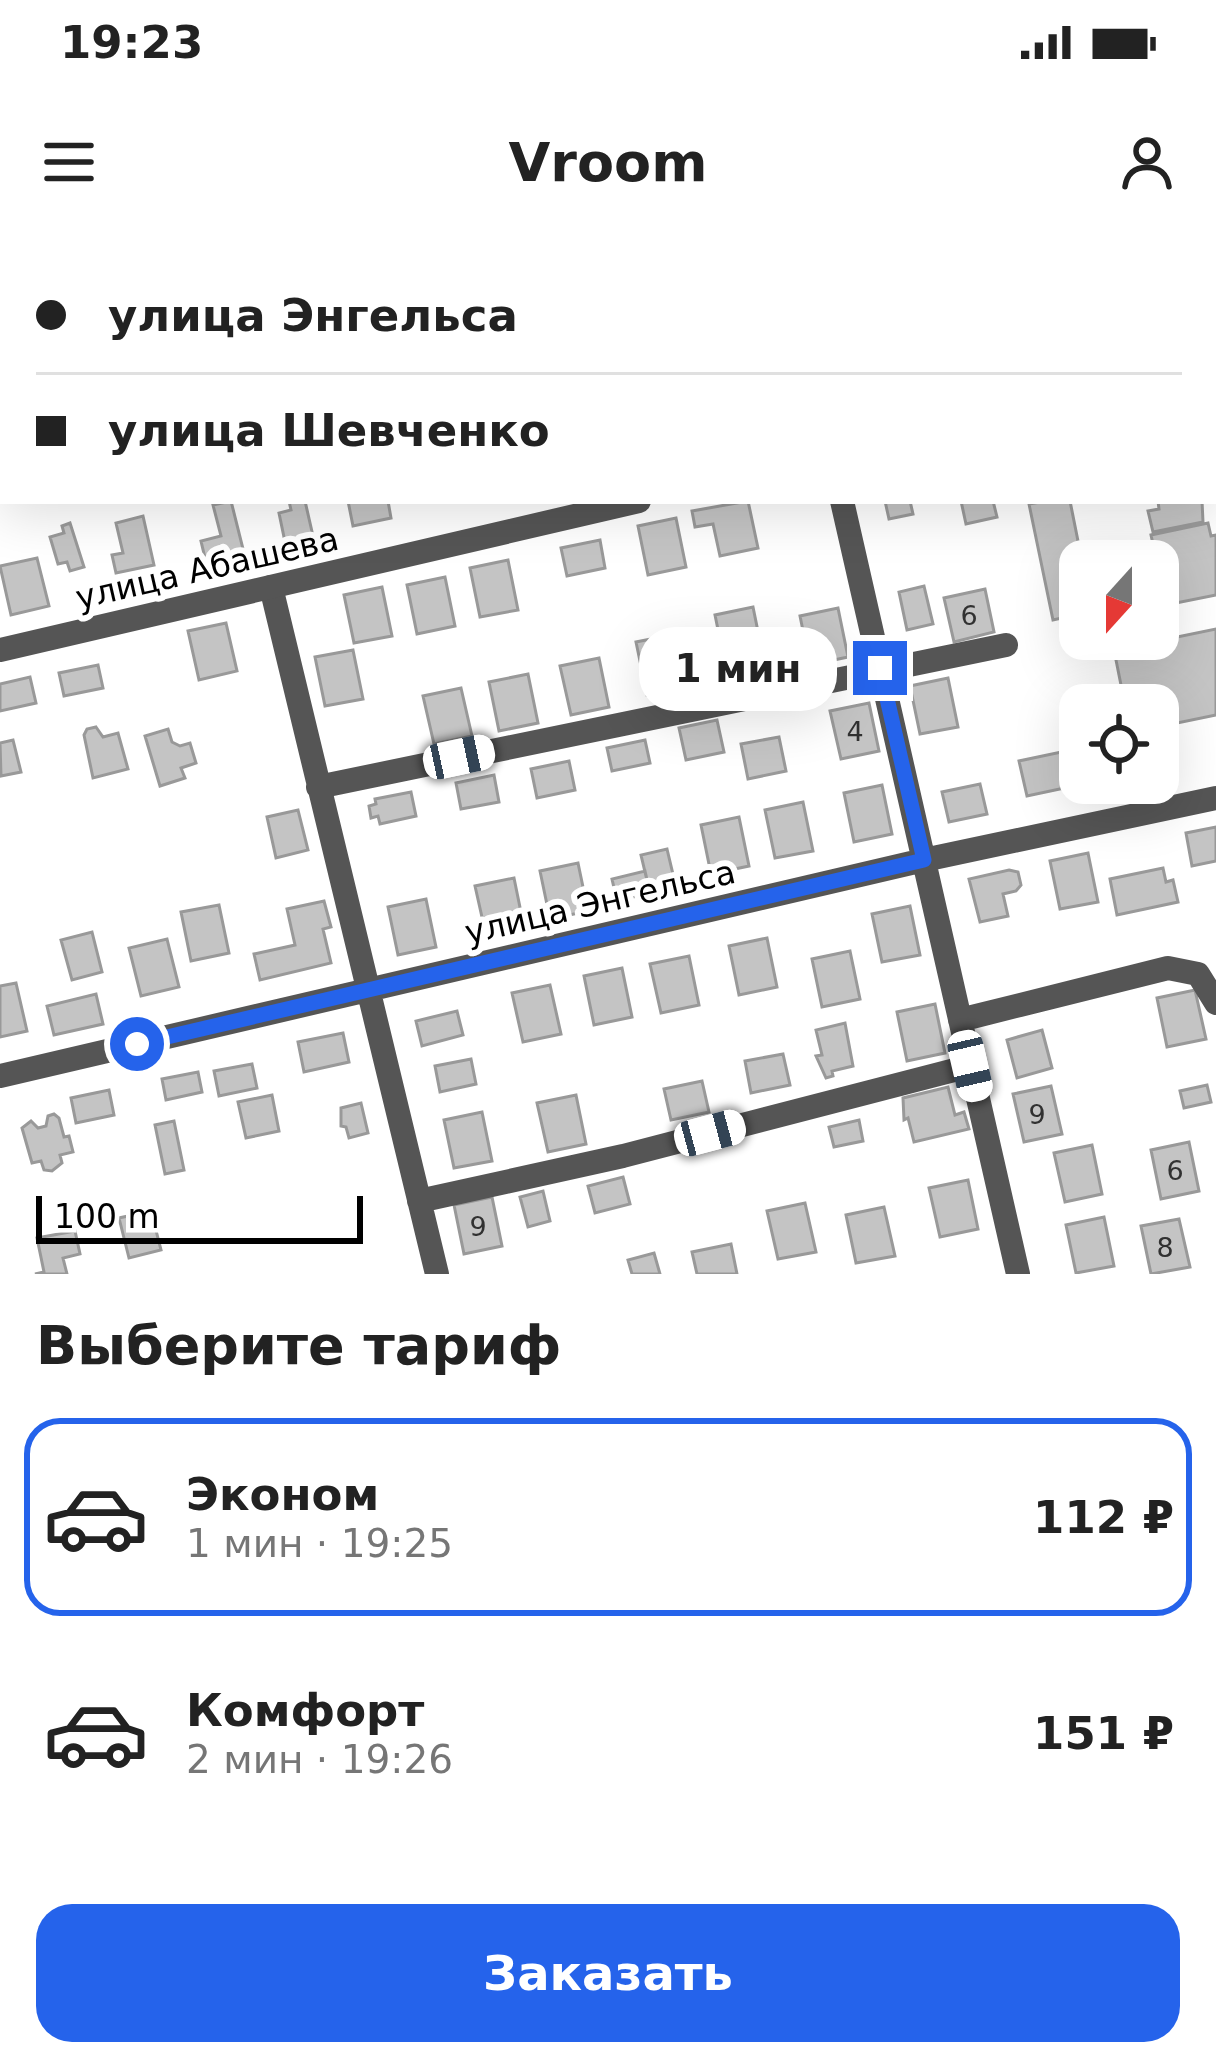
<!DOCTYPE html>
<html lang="ru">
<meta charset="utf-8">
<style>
body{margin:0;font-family:"DejaVu Sans",sans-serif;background:#f6f6f6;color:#222;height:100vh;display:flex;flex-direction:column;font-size:45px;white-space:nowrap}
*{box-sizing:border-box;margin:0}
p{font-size:39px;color:#767676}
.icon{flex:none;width:66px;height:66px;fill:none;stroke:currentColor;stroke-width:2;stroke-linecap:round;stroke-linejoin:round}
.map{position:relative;height:1034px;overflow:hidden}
.details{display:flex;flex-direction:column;background:#fff;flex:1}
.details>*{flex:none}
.banner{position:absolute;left:0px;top:0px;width:1218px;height:264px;box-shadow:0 12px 48px #0002;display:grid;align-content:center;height:264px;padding:0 36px;background:#fff}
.needle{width:78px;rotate:201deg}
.tools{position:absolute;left:1059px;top:300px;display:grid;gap:24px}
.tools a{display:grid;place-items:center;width:120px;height:120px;border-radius:24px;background:#fff;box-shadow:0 12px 48px #0002;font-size:60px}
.scale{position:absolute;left:36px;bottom:30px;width:327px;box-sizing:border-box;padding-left:12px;border:6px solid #000;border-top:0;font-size:33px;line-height:42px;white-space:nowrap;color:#000;-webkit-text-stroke:9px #fff;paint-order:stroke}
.end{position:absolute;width:54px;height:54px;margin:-27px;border:15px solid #2563eb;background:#fff;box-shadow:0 0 0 6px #fff}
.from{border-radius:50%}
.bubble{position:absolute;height:84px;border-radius:36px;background:#fff;box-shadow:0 12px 48px #0002;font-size:39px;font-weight:600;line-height:84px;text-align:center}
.car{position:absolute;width:36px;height:72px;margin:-36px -18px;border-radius:15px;box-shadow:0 0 9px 3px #0007;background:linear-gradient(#fff 24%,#345 0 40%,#fff 0 76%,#345 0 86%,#fff 0)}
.banner b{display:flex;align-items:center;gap:42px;height:114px;font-size:45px}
.banner b+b{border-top:3px solid #e0e0e0}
.banner i{width:30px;height:30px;background:#222}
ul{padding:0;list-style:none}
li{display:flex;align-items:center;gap:36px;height:198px;margin:0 24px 18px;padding:0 12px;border:6px solid transparent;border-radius:36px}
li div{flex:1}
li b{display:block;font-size:45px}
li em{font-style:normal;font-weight:600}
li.selected{border-color:#2563eb}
li>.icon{width:108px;height:108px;stroke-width:1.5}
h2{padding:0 36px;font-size:54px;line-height:144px}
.cta{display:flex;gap:24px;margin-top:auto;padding:24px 36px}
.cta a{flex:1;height:138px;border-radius:36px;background:#2563eb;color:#fff;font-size:48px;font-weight:600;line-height:138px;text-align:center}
.status{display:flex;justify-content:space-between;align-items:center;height:84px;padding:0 60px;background:#fff;direction:ltr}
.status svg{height:33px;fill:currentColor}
header{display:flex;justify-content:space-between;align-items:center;height:156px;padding:0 36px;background:#fff;font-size:54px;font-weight:600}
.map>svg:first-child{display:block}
.building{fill:#c4c4c4;stroke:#999;stroke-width:3}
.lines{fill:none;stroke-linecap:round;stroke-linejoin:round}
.service{stroke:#555;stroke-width:12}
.minor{stroke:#555;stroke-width:24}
.tertiary{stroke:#555;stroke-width:24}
.route{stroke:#2563eb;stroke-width:15}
.labels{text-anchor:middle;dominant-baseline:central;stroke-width:12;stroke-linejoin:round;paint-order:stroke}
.number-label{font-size:27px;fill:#313131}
.street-label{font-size:33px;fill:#000;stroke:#fff}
</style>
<div class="status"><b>19:23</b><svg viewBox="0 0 49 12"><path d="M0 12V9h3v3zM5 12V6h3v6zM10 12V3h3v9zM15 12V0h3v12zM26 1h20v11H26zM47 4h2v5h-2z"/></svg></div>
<header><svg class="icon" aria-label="menu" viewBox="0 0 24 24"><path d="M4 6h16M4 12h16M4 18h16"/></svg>Vroom<svg class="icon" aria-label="person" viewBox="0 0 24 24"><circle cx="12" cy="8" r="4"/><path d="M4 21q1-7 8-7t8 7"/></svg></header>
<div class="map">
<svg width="1216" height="1034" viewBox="0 0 1216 1034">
<rect width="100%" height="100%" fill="#fff"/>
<path class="building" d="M824 0H1105L1106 3H825Z
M231 261 243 309 205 318 201 301 221 296 213 265Z
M289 261H305L313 296 285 302 279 273 291 270Z
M348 261H388L391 278 353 286Z
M748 261 758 308 720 316 713 284 695 287 692 271Z
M885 261H910L913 274 889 279Z
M961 261H993L997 277 966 284Z
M1046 261H1070L1082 321 1080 374 1053 380 1029 264Z
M1158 261H1202L1203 282 1153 292 1148 271 1159 269Z
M143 276 154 325 116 333 112 315 123 313 116 283Z
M676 278 686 327 648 335 638 286Z
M70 283 84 327 70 331 67 322 58 324 50 297 64 293 62 286Z
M1208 283 1211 296 1216 295V355L1166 365 1151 295Z
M600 300 605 328 567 336 561 308Z
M37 318 49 366 11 375 0 326Z
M508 320 518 370 480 377 470 328Z
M445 337 455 386 417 394 407 345Z
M924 346 933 384 907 390 899 352Z
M382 347 392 396 354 403 344 355Z
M985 349 994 392 954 402 944 358Z
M753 367 763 416 725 424 715 375Z
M838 368 848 417 810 425 800 376Z
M226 383 237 431 199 440 188 391Z
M1216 389V475L1158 487V465H1125L1114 410Z
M681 393 685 409 674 412 681 448 647 455 636 402Z
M353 410 363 459 325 466 315 417Z
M599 418 609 467 571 475 560 426Z
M98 425 103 448 64 456 59 433Z
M528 434 538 483 499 491 489 442Z
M30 437 36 463 0 471V444Z
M948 438 958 487 920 494 910 446Z
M461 448 472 496 434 504 423 456Z
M869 463 879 511 841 519 830 471Z
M717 480 724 512 686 520 679 488Z
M96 487 103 497 118 493 128 529 93 538 84 495 87 489Z
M168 489 172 502 180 506 190 503 196 523 181 528 185 538 160 546 145 496Z
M779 497 786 531 748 539 741 504Z
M13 500 21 532 1 536 0 503Z
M645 500 650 523 612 531 607 508Z
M1080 508V543H1088L1027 556 1019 521Z
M569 521 575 550 537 558 531 529Z
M494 535 499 562 461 569 456 543Z
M980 544 987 574 949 582 942 552Z
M882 545 892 594 854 602 844 553Z
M411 552 416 576 380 584 378 576 371 578 369 566 376 564 375 559Z
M803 562 813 611 775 618 765 570Z
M298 570 308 610 276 618 267 577Z
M739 577 749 626 711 634 701 585Z
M1216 587V621L1192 626 1186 593Z
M667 609 676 647 650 653 641 615Z
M1088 613 1098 662 1060 669 1050 621Z
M578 623 588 671 550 679 540 631Z
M1163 628 1166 642 1173 640 1178 662 1117 675 1110 639Z
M1009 630 1018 632 1021 645 1016 651 1003 654 1008 676 980 682 969 639Z
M645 631 650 653 617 661 612 639Z
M514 638 524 687 486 695 475 646Z
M426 659 436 707 398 715 388 667Z
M324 661 331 687 323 689 331 723 260 740 254 714 295 705 287 669Z
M219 665 229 713 191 721 181 672Z
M910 666 920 715 882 722 872 674Z
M92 692 102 732 72 740 61 700Z
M767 698 777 747 739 755 729 706Z
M167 699 179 747 141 756 129 708Z
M850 711 860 759 822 767 812 719Z
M689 716 699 765 661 773 650 724Z
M622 728 632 777 594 785 584 736Z
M16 743 27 791 0 797V746Z
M550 745 561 794 523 802 512 753Z
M1195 750 1206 799 1167 807 1157 758Z
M96 754 103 784 54 795 47 766Z
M935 764 945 813 907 821 897 772Z
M457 771 463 795 422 806 416 781Z
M845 783 853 826 832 831 833 836 826 838 816 816 822 815 816 790Z
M1042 790 1052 828 1017 838 1007 800Z
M343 793 349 822 304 832 298 802Z
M783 814 790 845 751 853 745 821Z
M471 819 476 844 440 852 435 826Z
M252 824 257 848 219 856 214 831Z
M198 832 202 852 166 860 162 839Z
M702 841 709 872 671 880 664 849Z
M1207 845 1211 862 1184 868 1180 851Z
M1051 846 1062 894 1024 902 1013 854Z
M948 847 955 875 964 872 969 889 914 902 908 878 904 880 903 858Z
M109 850 114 875 76 883 71 858Z
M272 855 279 891 246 898 238 862Z
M576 855 586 904 548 912 537 863Z
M361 863 368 893 349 898 346 887 341 886V868Z
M482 872 492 921 454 928 444 880Z
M54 874 59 878 64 897 69 896 73 912 60 915 62 923 52 931 44 930 41 921 32 923 22 888 31 881 38 888 46 886 48 876Z
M859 880 863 901 834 907 829 887Z
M174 881 184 930 165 934 155 885Z
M1189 902 1199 951 1161 959 1151 910Z
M1092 905 1102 954 1065 962 1054 913Z
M623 937 630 964 595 973 588 946Z
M968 940 978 989 940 997 929 948Z
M543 951 550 981 528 987 520 957Z
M492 957 502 1006 464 1014 454 965Z
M805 963 816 1012 778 1019 767 971Z
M884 967 895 1016 856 1023 846 975Z
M151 971 161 1010 129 1018 119 978Z
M1104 977 1114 1026 1076 1033 1066 985Z
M1179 979 1190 1027 1151 1034 1141 986Z
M75 991 80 1014 63 1018 67 1034H35L44 1032 37 998Z
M731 1004 737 1034H697L692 1012Z
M654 1013 660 1034H632L628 1020Z"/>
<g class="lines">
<path class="service" d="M1158 0V3
M266 3 272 0
M1215 52H1216
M1215 85 1216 88
M0 140 3 139"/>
<path class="minor" d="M779 0V3
M842 261 1018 1034
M271 347 437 1034
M318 547 1006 405
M960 780 1168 728 1198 734 1216 763
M0 836 924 620 1216 558
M419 961 623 916 970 826"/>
<path class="tertiary" d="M1215 127H1216
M0 410 639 261"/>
</g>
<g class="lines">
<path class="route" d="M137 804 924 620 880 428"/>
</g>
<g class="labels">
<g class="number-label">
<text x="969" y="375">6</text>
<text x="855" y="491">4</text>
<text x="1037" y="874">9</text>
<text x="1175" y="930">6</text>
<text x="478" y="986">9</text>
<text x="1165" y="1007">8</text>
</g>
<g class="street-label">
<text transform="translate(207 328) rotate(-13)">улица Абашева</text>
<text transform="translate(600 662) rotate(-13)">улица Энгельса</text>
</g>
</g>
</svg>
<div class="tools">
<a><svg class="needle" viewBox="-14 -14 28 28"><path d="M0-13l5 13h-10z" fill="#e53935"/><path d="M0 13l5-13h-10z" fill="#767676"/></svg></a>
<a><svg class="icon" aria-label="locate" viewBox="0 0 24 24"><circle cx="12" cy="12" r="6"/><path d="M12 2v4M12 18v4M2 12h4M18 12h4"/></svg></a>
</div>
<div class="scale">100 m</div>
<i class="end from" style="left:137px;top:804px"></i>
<i class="end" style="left:880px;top:428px"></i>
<div class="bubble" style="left:639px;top:387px;width:198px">1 мин</div>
<i class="car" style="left:459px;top:517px;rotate:78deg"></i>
<i class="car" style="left:970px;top:826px;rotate:167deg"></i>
<i class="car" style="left:710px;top:893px;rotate:75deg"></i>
<div class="banner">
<b><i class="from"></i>улица Энгельса</b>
<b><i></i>улица Шевченко</b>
</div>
</div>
<section class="details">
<h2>Выберите тариф</h2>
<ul>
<li class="selected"><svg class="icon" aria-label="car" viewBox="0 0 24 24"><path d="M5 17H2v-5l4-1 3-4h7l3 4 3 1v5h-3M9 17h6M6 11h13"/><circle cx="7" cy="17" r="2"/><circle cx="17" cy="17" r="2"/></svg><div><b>Эконом</b><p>1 мин · 19:25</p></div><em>112 ₽</em></li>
<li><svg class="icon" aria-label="car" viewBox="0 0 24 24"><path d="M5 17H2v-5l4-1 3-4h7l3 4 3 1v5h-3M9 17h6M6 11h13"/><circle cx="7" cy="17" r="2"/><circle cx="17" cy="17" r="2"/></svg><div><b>Комфорт</b><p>2 мин · 19:26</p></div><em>151 ₽</em></li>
</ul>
<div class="cta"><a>Заказать</a></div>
</section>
